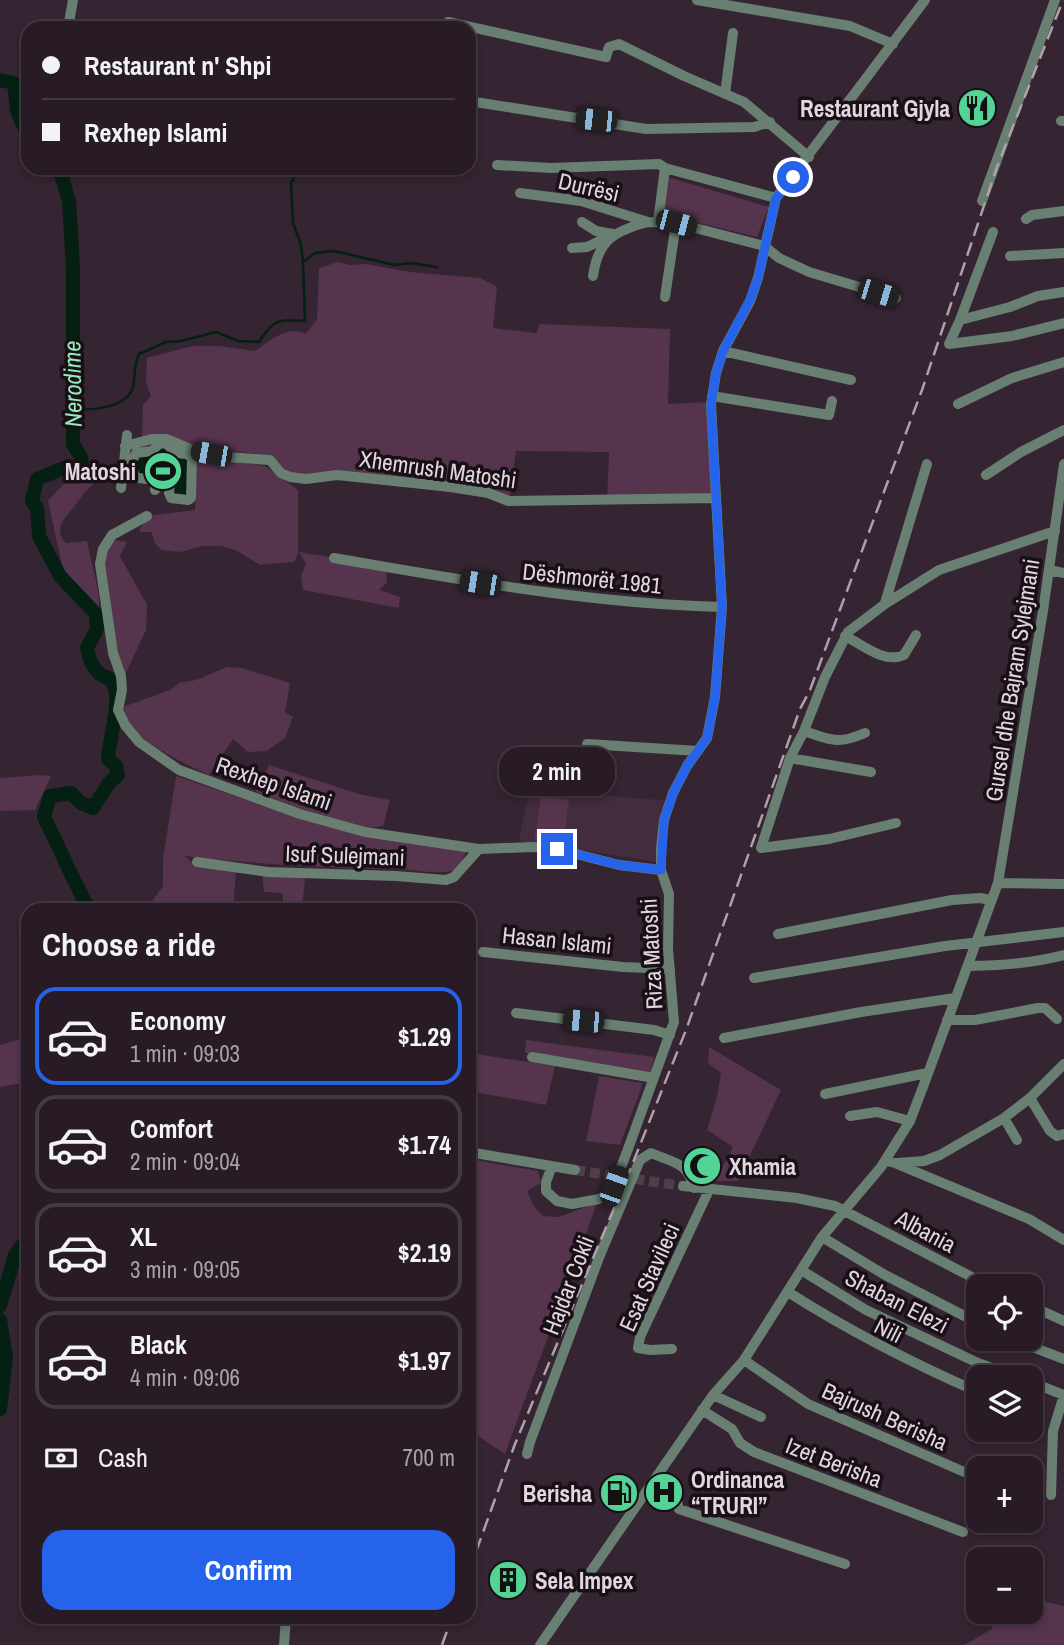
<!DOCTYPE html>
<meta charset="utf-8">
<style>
body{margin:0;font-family:"Archivo Narrow",sans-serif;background:#30242d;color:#f1f3f6;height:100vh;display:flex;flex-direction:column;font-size:26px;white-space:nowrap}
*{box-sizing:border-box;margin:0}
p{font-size:23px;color:#a5a1a7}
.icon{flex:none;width:38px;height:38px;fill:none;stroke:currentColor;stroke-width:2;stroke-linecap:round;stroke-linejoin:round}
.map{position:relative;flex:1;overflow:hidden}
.panel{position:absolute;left:21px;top:903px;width:455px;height:721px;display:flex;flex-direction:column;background:#281b25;border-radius:21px;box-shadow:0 4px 10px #0003,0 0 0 2px #443942}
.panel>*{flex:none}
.banner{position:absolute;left:21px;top:21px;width:455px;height:154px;border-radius:21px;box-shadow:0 4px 10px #0003,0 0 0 2px #443942;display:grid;align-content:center;height:154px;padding:0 21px;background:#281b25}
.tools{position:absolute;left:966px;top:1274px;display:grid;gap:14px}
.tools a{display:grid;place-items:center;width:77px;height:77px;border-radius:14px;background:#281b25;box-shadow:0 4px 10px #0003,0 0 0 2px #443942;font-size:35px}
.end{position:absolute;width:32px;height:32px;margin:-16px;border:9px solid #2563eb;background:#fff;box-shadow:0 0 0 4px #fff}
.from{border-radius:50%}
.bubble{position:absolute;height:49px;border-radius:21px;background:#281b25;box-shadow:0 4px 10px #0003,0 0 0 2px #443942;font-size:23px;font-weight:700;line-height:49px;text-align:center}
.car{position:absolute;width:21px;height:42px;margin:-21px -10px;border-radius:9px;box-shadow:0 0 5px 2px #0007;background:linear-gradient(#222 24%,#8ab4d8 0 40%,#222 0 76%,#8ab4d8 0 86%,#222 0)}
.banner b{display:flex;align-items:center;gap:24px;height:66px;font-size:26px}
.banner b+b{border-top:2px solid #443942}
.banner i{width:18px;height:18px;background:#f1f3f6}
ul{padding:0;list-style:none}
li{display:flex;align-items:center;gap:21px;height:98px;margin:0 14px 10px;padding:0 7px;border:4px solid #443942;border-radius:21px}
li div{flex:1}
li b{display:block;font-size:26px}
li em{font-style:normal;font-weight:700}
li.selected{border-color:#2563eb}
li>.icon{width:63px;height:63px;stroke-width:1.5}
h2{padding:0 21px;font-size:32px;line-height:84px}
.pay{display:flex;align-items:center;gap:18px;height:77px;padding:0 21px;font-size:26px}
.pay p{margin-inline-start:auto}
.button{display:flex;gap:14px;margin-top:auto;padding:14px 21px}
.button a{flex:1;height:80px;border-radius:21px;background:#2563eb;color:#fff;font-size:28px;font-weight:700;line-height:80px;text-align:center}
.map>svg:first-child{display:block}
.built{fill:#422c3d}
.green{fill:#56344e}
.water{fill:#032012}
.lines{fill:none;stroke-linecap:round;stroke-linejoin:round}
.stream{stroke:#032012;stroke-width:2.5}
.river{stroke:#032012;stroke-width:14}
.minor-tunnel{stroke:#4f3f4b;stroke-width:10;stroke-dasharray:10 5;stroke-linecap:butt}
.minor{stroke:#687f72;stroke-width:10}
.rail{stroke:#aea1ab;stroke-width:2.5;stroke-dasharray:14 7;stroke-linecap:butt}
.route{stroke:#2563eb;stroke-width:9}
.labels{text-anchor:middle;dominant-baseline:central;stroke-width:7;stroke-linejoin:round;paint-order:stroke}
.poi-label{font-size:23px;font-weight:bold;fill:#e1d5de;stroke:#181016;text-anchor:end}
.street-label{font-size:23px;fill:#e1d5de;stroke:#181016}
.water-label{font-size:24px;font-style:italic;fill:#97eabc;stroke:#181016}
</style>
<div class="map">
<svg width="1064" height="1645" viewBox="0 0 1064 1645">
<rect width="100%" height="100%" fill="#352431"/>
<path class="built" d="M530 790 662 800 670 803 661 863 564 847 524 844 519 839Z"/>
<path class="green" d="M667 177 769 207 757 237 662 214Z
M338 262 350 265 366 264 410 272 480 278 497 287 493 328 536 333 540 324 670 329 668 404 708 402 711 491 713 500 607 503 609 452 516 451 508 507 486 497 337 478 295 476 285 469 272 455 197 448 142 437 143 405 151 396 146 382 147 358 192 346H219L255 351C271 340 287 325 306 334L317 319 319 268Z
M197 456 265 466 298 490V552L386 566 387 583 379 590 400 597 399 608 303 590 301 576 306 564 299 552 294 562 260 565 237 551 222 546H202L180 552 161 550 155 543 151 532H139L147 516 195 510Z
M93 470 101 479C83 491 86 492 73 508 64 519 53 530 66 543L87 541C91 564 100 586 99 609L82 593 63 569 48 501 71 476H90Z
M114 540 127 542 120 556 147 605 146 630 125 675C117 656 100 572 106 554 107 549 112 544 114 540Z
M227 667 242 668 290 683 285 712 293 717 285 738 267 751 248 752 233 739 209 775C189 766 139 742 128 723 126 718 125 712 123 707L170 690 179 683 196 680Z
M269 765 359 794 390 800 383 826 362 828 295 807 256 792Z
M39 775 51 776 35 810 0 811V778Z
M176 776 305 820 469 848 456 870C435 875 417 870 396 869 325 868 255 864 184 856L194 864 236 871 233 910H146L163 886V859Z
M541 796 569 800 563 845 534 841Z
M262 874 305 878 302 910H283V893L264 892Z
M28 1037V1082L0 1087V1045Z
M526 1040 654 1057 650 1074 525 1053Z
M709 1047 781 1090 738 1181H715L733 1147 707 1130 717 1097 721 1073 708 1063Z
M469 1053 555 1066 546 1105 469 1091Z
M599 1076 643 1083 620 1145 586 1141Z
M469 1159 538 1171 541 1183 527 1191 533 1205 543 1216 559 1217 597 1203 505 1454 469 1430Z
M1039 1600 1064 1606V1645H964L992 1629V1612H1031V1603Z"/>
<path class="water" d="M161 446 188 457 189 496 174 497 172 482 137 476 133 462 138 455Z"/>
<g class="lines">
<path class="stream" d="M299 168 291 183 293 223 301 245 303 262
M73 409C91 411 127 408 133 387 135 376 134 364 139 354L166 342 181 341 216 332 238 341 259 342C274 318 278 320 305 321L303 262 315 253 334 251 395 265 411 263 437 267"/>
<path class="river" d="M0 80 14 83 17 111 28 135
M59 168 69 201 73 267V444L81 457 82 466 64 468 37 479 32 501 37 508 39 536 60 576 96 614 97 629 87 648C89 658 93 671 103 676 110 679 107 675 112 682 123 698 109 739 108 759L116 766 118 775 109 783 93 808 81 803 71 793 50 796 44 817C60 848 72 880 90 910
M0 1306 15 1255 28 1238
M0 1320 6 1357 0 1409"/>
<path class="minor-tunnel" d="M575 1170 683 1186"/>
<path class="minor" d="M697 0 850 26 893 44
M448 22 606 57 609 47 619 44 684 76 744 102 809 157
M68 28 73 0
M725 94 733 33
M469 101 646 129 754 127 770 122
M1061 121H1064
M497 165 551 168 659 164 665 168 776 198
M520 193 581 201 648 222 676 223 764 246 779 258 809 272 896 298
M982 201 1055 0
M1026 219 1032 215 1064 211
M582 222 596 231 613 234
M658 222 665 168
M572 248 587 247 608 237
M1010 256 1064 253
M593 276C598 240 614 231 648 222
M1064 292 1038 296 1010 307 960 320 949 344 1012 336 1064 323
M665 297 676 223
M960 320 993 232
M723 351 851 380
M712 396 829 415 832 401
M958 404 1012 378 1064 362
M166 443 175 453 187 454 192 458 191 498 188 500 171 498 169 493 170 484 167 481 138 478 135 476 131 464 136 453 152 451 159 444Z
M125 446 152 439H167L195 451 227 457 270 460 281 473 290 477 306 479 337 475 451 487 488 493 509 501 715 498
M986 475 1021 452 1064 430
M121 488 127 435
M155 490 156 479
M147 516 112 535 103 549 100 564 113 653 121 676 122 690 118 710 125 725 139 742 179 770 300 814 365 832 479 849 533 847 557 849 619 865 661 870
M334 558C463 580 591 604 722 607
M1049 570 1064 573
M885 603 927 464
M845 636C863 645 884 664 904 655L916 635
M804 731C831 740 837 745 865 733
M587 744 698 751
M790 758 871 772
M896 823 829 839 761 848 790 758 804 731 825 677 848 632 885 604 939 570 1055 531
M197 862 268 872 396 876 446 880 454 877 479 849
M998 883 1064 884
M778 934 952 900 980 898 991 900
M483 952 623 967 670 969
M968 966C1001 966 1032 963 1064 955
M754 978 945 946 1064 932
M516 1013 654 1030 670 1035
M947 1020H975L1038 1008H1045L1057 1019
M724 1038 861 1012 955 998
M532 1057 654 1078
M825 1094 927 1073
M1030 1098 1050 1131 1057 1136 1064 1134
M850 1116 877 1112 910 1121
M1004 1118 1017 1140
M469 1152 575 1170
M886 1161 897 1163 924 1161 940 1155 1004 1118 1030 1098 1064 1064
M897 1164 1029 1219 1064 1240
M552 1166 546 1182V1191L557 1201 572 1204 599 1199 608 1194 614 1186 628 1149 674 1022 668 949 669 894 661 870V849L664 820 673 793 687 766 707 738 715 697 722 607 711 405 716 373 723 351 750 301 758 278 776 198 925 0
M683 1186 797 1198 835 1206 989 1286
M822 1237 885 1275 978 1323
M801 1270 866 1310 978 1363 1016 1377
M788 1292C849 1331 912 1363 978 1392
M1031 1306 1064 1321
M1012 1339 1064 1359
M672 1349 650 1350 638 1348 640 1337 709 1190
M744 1360 808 1404 978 1478
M1031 1382 1064 1395 1053 1431 1051 1495
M713 1395 761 1417
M702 1410 732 1429 740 1443 754 1452 963 1532
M527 1454 530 1442 600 1255 640 1160 651 1153C674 1163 688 1162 694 1188
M652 1485 675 1496 679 1509 845 1564
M284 1645 286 1617
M540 1645 713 1395 744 1360 822 1237 881 1167 910 1121 923 1087 998 883 1043 611 1064 464"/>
<path class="rail" d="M469 1571 515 1444 628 1175 686 1030 800 709 810 690 922 390 997 167 1063 0
M442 1645 452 1617"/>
</g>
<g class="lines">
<path class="route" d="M557 849 619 865 661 870 664 820 673 793 687 766 707 738 715 697 722 607 711 405 716 373 723 351 750 300 758 278 776 198 793 177"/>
</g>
<defs>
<g id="restaurant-disc" transform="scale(2.0125)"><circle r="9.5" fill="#54d396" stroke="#181016"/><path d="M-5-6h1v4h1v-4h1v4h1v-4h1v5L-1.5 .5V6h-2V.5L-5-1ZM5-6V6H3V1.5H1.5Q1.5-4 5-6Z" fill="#111"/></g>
<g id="stadium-disc" transform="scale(2.0125)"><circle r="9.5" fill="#54d396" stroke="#181016"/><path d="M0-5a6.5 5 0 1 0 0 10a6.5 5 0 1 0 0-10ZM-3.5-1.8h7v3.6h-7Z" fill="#111"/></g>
<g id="mosque-disc" transform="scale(2.0125)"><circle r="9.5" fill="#54d396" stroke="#181016"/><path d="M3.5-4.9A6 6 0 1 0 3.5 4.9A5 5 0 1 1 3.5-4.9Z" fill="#111"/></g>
<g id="hospital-disc" transform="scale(2.0125)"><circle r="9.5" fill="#54d396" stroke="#181016"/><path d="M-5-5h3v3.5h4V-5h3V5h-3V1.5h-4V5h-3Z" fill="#111"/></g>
<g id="fuel-disc" transform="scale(2.0125)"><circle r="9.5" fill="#54d396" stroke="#181016"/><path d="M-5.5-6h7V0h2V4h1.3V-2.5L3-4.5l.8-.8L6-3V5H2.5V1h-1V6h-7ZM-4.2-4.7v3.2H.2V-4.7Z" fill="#111"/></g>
<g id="building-disc" transform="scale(2.0125)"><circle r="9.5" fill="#54d396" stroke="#181016"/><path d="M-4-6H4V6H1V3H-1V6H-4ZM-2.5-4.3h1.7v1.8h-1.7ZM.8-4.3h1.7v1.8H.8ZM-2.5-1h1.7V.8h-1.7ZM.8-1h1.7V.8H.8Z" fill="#111"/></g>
</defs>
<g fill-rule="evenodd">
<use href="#restaurant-disc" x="977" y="108"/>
<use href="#stadium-disc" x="163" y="471"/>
<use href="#mosque-disc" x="702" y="1166"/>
<use href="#hospital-disc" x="664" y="1492"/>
<use href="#fuel-disc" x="619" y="1493"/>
<use href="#building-disc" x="508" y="1580"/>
</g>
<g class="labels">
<g class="poi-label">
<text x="950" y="108">Restaurant Gjyla</text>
<text x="136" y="471">Matoshi</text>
<text x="729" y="1166" text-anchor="start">Xhamia</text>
<text x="691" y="1479" text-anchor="start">Ordinanca<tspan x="691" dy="26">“TRURI”</tspan></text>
<text x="592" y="1493">Berisha</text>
<text x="535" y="1580" text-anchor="start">Sela Impex</text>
</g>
<g class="street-label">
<text transform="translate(589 187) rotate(13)">Durrësi</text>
<text transform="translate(438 469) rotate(8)">Xhemrush Matoshi</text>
<text transform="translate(592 578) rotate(6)">Dëshmorët 1981</text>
<text transform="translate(1012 680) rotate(-81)">Gursel dhe Bajram Sylejmani</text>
<text transform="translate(274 783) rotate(19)">Rexhep Islami</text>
<text transform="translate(345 855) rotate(2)">Isuf Sulejmani</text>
<text transform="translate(557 940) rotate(6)">Hasan Islami</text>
<text transform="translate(651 954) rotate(-93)">Riza Matoshi</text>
<text transform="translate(926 1231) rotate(28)">Albania</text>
<text transform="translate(649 1277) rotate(-66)">Esat Stavileci</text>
<text transform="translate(568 1285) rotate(-69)">Hajdar Cokli</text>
<text transform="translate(897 1301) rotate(27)">Shaban Elezi</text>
<text transform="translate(889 1330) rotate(27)">Nili</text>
<text transform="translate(885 1416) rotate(24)">Bajrush Berisha</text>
<text transform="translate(834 1462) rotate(21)">Izet Berisha</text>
</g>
<g class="water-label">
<text transform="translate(72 384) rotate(-91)">Nerodime</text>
</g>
</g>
</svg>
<div class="tools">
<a><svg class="icon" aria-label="locate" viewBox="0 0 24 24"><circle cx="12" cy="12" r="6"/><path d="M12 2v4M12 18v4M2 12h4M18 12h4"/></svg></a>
<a><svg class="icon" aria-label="layers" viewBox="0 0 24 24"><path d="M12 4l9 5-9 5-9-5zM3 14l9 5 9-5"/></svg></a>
<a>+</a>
<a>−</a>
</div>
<i class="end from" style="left:793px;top:177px"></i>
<i class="end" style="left:557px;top:849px"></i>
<div class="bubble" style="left:499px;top:747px;width:116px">2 min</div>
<i class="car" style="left:596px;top:120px;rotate:276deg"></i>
<i class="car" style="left:676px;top:223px;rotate:105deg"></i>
<i class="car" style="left:878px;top:293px;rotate:107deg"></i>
<i class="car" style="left:211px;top:454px;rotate:280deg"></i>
<i class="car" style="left:480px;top:583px;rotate:279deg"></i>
<i class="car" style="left:583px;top:1021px;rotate:275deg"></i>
<i class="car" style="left:614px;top:1186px;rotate:20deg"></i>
<div class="banner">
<b><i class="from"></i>Restaurant n' Shpi</b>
<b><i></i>Rexhep Islami</b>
</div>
<section class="panel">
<h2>Choose a ride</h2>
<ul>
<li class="selected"><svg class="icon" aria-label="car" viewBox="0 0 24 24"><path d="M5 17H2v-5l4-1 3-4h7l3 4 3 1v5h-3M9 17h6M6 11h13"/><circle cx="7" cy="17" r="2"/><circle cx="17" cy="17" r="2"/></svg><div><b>Economy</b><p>1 min · 09:03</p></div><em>$1.29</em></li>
<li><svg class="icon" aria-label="car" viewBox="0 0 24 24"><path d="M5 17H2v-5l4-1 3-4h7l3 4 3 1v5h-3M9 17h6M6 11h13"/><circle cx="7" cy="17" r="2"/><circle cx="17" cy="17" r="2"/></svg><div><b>Comfort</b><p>2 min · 09:04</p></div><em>$1.74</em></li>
<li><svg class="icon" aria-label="car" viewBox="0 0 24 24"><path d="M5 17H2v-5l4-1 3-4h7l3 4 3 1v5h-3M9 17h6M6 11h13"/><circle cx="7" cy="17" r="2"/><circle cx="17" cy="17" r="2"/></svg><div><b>XL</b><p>3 min · 09:05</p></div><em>$2.19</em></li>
<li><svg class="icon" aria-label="car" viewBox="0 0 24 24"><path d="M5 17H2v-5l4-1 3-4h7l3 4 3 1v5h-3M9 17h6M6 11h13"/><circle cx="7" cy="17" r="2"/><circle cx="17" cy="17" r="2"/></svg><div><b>Black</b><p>4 min · 09:06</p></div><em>$1.97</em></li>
</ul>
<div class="pay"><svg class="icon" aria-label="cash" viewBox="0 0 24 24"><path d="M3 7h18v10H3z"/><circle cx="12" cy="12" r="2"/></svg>Cash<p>700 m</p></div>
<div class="button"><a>Confirm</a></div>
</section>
</div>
